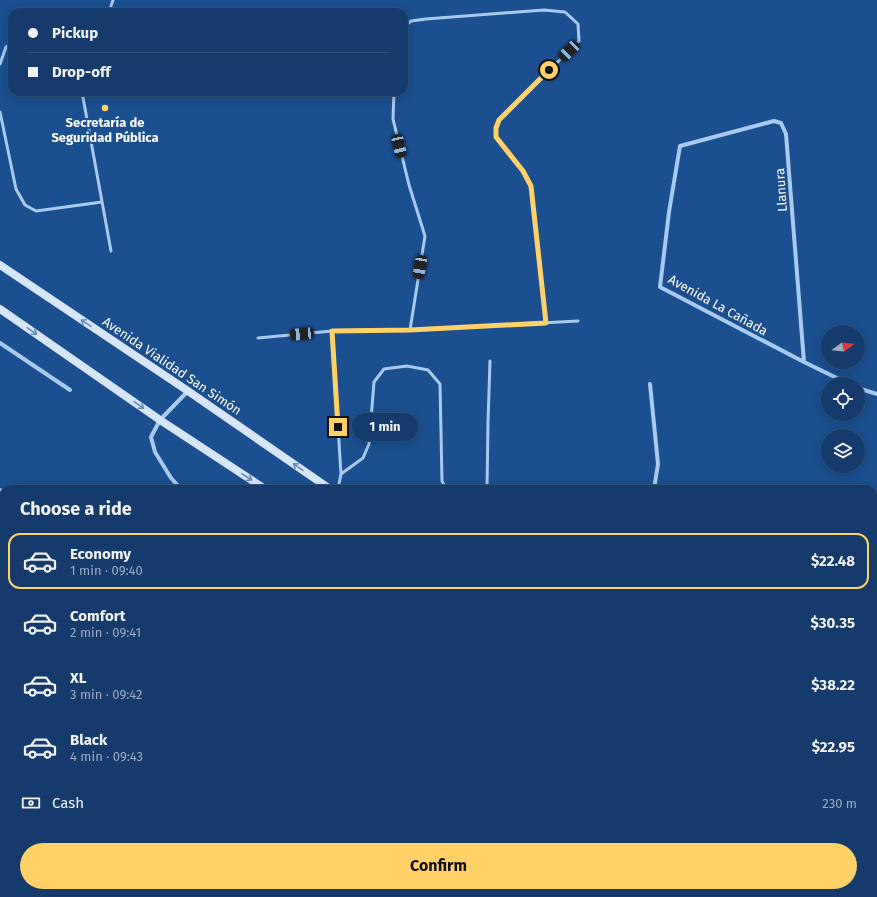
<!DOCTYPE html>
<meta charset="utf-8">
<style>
body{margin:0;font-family:"Fira Sans",sans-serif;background:#214673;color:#f1f3f6;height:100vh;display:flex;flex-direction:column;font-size:15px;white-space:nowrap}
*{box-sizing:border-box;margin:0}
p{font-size:13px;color:#9dadc1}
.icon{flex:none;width:22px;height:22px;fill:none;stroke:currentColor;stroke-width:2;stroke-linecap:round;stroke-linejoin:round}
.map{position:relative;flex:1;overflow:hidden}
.sheet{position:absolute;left:0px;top:485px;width:877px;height:412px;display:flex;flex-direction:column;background:#143b6b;border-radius:12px 12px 0 0;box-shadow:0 2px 10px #0003,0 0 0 1px #33557e}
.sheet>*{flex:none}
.banner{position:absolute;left:8px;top:8px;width:400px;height:88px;border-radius:12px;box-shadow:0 2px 10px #0003,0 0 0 1px #33557e;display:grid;align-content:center;height:88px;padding:0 20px;background:#143b6b}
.needle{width:26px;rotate:74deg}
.tools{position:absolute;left:821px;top:325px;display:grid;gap:8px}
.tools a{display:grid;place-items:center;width:44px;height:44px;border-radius:50%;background:#143b6b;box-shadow:0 2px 10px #0003,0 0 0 1px #33557e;font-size:20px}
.end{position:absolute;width:18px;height:18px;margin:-9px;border:5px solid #ffd166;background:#111;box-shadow:0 0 0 2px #111}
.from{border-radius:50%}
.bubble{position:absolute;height:28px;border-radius:14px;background:#143b6b;box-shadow:0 2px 10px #0003,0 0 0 1px #33557e;font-size:13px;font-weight:700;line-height:28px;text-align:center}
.car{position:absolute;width:12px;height:24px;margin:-12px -6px;border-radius:5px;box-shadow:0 0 3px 1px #0007;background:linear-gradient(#222 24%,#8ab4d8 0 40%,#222 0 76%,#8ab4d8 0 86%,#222 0)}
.banner b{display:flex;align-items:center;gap:14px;height:38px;font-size:15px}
.banner b+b{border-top:1px solid #33557e}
.banner i{width:10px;height:10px;background:#f1f3f6}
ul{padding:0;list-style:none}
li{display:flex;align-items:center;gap:12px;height:56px;margin:0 8px 6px;padding:0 12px;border:2px solid transparent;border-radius:12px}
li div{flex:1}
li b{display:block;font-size:15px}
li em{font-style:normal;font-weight:700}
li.active{border-color:#ffd166}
li>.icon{width:36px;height:36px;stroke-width:1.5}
h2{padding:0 20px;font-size:18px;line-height:48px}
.pay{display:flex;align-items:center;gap:10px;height:44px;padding:0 20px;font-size:15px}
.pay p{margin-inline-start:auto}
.primary-button{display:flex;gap:8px;margin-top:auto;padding:8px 20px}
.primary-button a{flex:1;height:46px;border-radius:24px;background:#ffd166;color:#111;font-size:16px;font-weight:700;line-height:46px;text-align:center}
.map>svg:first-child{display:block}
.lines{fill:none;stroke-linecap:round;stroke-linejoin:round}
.lane{stroke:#a9c9ee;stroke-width:3}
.street{stroke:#a9c9ee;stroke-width:4}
.secondary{stroke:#d6e6fa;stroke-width:8}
.oneway{stroke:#668bba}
.route{stroke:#ffd166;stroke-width:5}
.poi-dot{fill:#ffd166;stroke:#1b4f8f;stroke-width:1.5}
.labels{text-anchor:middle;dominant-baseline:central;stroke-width:4;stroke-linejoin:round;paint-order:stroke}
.poi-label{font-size:13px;font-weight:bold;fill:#fff;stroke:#1b4f8f}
.street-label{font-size:13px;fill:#fff;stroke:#1b4f8f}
</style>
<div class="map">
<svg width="877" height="897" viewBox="0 0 877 897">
<rect width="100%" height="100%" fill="#1b4f8f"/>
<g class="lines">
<path class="lane" d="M109 12 113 0
M404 27 411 21 426 19 544 10 565 12 578 24 579 41 499 120 496 128V137L523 171 531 186 546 323
M0 64 6 47 12 43
M82 92 111 251
M394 92 393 119 409 185 425 236 410 330
M0 112 16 189 25 205 36 211 102 202
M332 331 341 474 338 489
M258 338 332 331 410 330 578 321
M341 474 363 458 369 444 374 382 384 369 407 366 428 370 440 384 442 481 446 489
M487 489 488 422 490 361"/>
<path class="street" d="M0 343 70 390
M804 362 786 134 781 123 774 121 680 146 669 212 660 287 804 362 849 384
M650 384 658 464 654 489
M858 388 877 394
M181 489 171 478 155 452 151 437 160 420 188 391
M0 490 4 492
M0 602 4 603
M873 630 877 599
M0 662 4 640
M0 722 4 723
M873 816 876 805
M873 872 877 864
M873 888 877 890
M377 893 388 897
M635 893 643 897
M105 897 106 893
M309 897 310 893
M490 897 491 893"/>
<path class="secondary" d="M0 265 188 391 330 489
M0 309 160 420 265 489
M873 804 877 805
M873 852 877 854"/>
</g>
<defs><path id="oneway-shaft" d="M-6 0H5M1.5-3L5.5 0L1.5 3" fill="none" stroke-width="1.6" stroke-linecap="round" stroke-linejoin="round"/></defs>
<g class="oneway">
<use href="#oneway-shaft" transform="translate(86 323) rotate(-146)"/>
<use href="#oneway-shaft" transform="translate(32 331) rotate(35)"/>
<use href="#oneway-shaft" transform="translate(139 405) rotate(35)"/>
<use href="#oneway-shaft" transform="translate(298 467) rotate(-145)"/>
<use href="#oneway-shaft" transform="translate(247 477) rotate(33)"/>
</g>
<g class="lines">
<path class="route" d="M338 427 332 331 410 330 546 323 531 186 523 171 496 137V128L499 120 549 70"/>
</g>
<circle class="poi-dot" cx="105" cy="108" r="4"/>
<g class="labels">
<g class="poi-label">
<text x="105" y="122">Secretaría de<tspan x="105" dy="15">Seguridad Pública</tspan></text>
</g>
<g class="street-label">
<text transform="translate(781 190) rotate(-94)">Llanura</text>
<text transform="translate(718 305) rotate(29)">Avenida La Cañada</text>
<text transform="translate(172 366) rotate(34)">Avenida Vialidad San Simón</text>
</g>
</g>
</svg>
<div class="tools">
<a><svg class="needle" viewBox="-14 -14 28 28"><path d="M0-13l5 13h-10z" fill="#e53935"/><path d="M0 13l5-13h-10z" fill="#9dadc1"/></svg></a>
<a><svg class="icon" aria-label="locate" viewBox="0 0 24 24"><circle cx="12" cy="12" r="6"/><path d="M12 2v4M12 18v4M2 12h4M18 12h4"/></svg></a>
<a><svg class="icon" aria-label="layers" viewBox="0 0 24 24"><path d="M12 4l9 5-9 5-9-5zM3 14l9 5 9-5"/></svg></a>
</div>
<i class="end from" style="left:549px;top:70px"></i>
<i class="end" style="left:338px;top:427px"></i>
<div class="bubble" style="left:352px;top:413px;width:66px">1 min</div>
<i class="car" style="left:569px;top:51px;rotate:226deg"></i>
<i class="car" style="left:399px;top:146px;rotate:167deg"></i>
<i class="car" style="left:420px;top:267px;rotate:189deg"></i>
<i class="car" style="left:302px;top:334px;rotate:265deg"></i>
<div class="banner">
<b><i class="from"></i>Pickup</b>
<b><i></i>Drop-off</b>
</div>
<section class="sheet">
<h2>Choose a ride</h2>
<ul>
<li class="active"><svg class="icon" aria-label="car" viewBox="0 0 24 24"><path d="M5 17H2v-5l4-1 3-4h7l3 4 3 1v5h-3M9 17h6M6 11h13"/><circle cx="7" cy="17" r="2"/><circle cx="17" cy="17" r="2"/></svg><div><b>Economy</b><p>1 min · 09:40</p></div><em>$22.48</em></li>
<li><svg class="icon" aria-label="car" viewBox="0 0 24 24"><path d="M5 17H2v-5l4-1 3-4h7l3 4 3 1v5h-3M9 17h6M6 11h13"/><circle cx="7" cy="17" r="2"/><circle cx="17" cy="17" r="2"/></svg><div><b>Comfort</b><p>2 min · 09:41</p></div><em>$30.35</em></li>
<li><svg class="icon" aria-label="car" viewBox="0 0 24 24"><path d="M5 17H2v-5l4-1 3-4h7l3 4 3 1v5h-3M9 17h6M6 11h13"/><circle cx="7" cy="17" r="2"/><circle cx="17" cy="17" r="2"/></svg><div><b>XL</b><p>3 min · 09:42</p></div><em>$38.22</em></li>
<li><svg class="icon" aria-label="car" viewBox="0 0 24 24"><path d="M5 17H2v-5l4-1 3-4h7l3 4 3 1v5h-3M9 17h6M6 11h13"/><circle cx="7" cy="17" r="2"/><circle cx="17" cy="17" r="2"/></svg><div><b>Black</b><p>4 min · 09:43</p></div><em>$22.95</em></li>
</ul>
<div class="pay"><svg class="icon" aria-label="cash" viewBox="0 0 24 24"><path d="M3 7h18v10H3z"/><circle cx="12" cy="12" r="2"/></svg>Cash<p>230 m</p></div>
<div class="primary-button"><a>Confirm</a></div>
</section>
</div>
